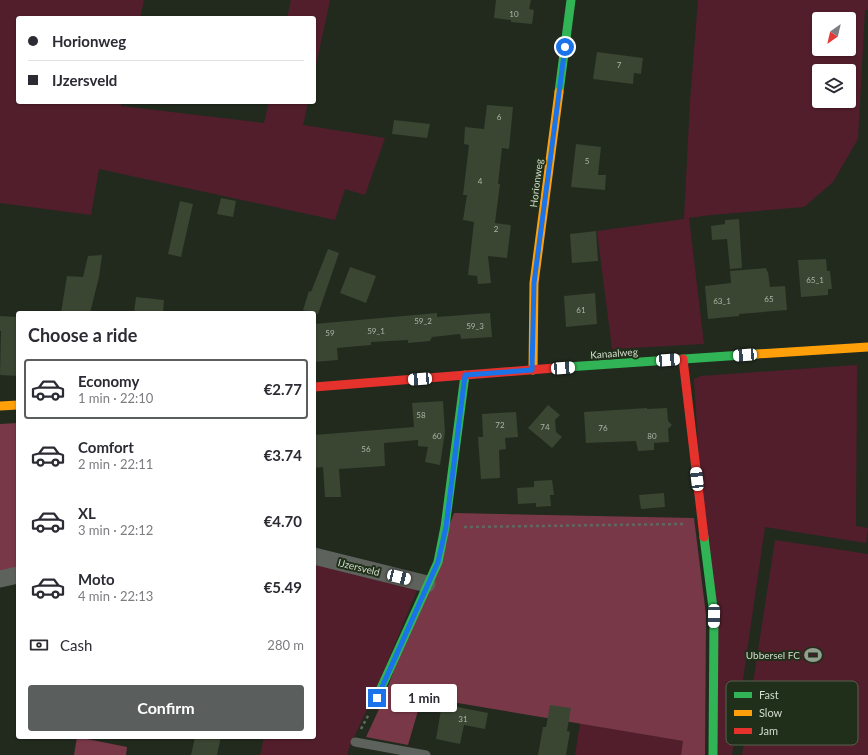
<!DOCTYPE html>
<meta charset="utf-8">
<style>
body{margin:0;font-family:Lato,sans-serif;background:#f2f2f3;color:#2b2b33;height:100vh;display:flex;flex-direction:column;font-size:15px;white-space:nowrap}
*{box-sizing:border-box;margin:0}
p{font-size:13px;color:#7c7c81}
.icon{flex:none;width:22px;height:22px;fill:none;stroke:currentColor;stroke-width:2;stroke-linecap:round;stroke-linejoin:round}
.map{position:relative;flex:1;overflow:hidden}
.side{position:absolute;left:16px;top:311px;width:300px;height:428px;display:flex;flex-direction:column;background:#fff;border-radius:4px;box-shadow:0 1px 3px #0004}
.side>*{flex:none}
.top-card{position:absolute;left:16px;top:16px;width:300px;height:88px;border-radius:4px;box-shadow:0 1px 3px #0004;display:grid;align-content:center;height:88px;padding:0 12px;background:#fff}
.needle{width:26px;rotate:214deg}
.controls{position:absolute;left:812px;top:12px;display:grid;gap:8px}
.controls a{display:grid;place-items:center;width:44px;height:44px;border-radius:4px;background:#fff;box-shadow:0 1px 3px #0004;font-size:20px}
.end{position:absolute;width:18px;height:18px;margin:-9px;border:5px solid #1a73e8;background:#fff;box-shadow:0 0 0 2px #fff}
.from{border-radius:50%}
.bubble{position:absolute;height:28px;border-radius:4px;background:#fff;box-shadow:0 1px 3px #0004;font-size:13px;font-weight:700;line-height:28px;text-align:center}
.car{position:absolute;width:12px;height:24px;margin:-12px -6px;border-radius:5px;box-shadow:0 0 3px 1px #0007;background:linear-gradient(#fff 24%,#345 0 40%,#fff 0 76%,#345 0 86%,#fff 0)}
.top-card b{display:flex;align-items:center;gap:14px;height:38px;font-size:15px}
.top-card b+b{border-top:1px solid #e1e1e2}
.top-card i{width:10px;height:10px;background:#2b2b33}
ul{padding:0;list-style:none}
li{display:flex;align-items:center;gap:12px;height:60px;margin:0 8px 6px;padding:0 4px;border:2px solid transparent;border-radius:4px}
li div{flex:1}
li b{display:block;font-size:15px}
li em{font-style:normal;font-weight:700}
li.active{border-color:#5a5f5d}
li>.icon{width:36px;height:36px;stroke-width:1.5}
h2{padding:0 12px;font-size:18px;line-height:48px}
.pay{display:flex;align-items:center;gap:10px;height:44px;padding:0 12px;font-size:15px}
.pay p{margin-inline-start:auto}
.action{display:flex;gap:8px;margin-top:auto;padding:8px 12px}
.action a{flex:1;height:46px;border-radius:4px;background:#5a5f5d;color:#fff;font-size:16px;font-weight:700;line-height:46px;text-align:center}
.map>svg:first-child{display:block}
.green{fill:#521e2c;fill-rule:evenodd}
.forest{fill:#793848}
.building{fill:#3a4532}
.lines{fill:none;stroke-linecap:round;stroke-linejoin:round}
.path{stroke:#63665f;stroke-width:2.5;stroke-dasharray:3 3;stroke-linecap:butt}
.lane{stroke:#5e625c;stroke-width:9}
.street{stroke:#5e625c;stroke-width:17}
.fast{stroke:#30b455;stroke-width:9}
.slow{stroke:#ff9f0a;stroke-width:9}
.jam{stroke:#e5322d;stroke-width:9}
.route{stroke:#1a73e8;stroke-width:5}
.labels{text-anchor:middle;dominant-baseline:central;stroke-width:4;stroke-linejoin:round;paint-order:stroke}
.number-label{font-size:8px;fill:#acb6a6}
.street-label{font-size:10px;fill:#d2dccd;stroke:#202f19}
.poi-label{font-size:10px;fill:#d2dccd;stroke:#202f19;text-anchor:end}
.key{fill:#202f19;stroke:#55634f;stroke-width:1}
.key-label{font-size:11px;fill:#d2dccd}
</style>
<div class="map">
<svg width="868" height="755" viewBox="0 0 868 755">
<rect width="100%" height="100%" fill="#222a1e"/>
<path class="green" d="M0 0H144L140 18H18V102H122L121 106 264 123 269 102H308L303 125 385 138 365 195 345 189 335 220 99 169 91 215 0 203Z
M291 0H330L314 74V18H287Z
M698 0H868V10H865L858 139 833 182 804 207 711 215 689 218 704 344 612 349 597 231 684 219 690 101ZM819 19H849V49H819ZM819 71H849V101H819Z
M857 365 856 526 868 528 866 543 765 527 732 755H718L694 379 701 376Z
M775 540 868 554V755H742Z
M314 559 417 590 376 690 349 748 347 755H260L264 737H314Z
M580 723 683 741 681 755H575Z"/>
<path class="forest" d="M18 423V569L0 574V424Z
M454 513 694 518 706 615 705 755H681L683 741 422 697 408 745 366 737 380 707Z
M77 737 127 747 126 755H74Z"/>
<path class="building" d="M496 0H531L529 9 534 10 532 24 511 22V20L494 18Z
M597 52 643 58 641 74 634 73 633 84 593 79Z
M487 105 513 107 509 149 502 148 498 184H500L495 223 511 225 507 258 488 256 491 283 478 284 477 276 468 275 474 222 463 220 467 195H463L469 145 464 144 465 127 484 129Z
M394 120 430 124 427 138 392 134Z
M576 144 601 147 598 175H606L605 190 571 187Z
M221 198 236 201 233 217 217 214Z
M180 201 193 204 181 257 168 254Z
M739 219 742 268 730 269 727 239 712 240 711 226 725 224V220Z
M596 231 598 261 572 263 570 234Z
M328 249 339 253 318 314 303 310 309 291 311 292Z
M102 255 99 277 90 313H61L67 276 83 277 88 256Z
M826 259 827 271H830L832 289H828V295L801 297 798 260Z
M350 267 376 276 366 303 340 293Z
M766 268 767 271 768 272 770 287 785 286 787 310 739 314V316L708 319 705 286 731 283 730 271Z
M595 293 597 324 566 327 564 296Z
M136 297 164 300 163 313H134Z
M437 313V317L490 313 492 337 461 339 460 334 432 337 430 341 408 343V340L371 342V345L337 348 338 360 314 362V324Z
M0 316 18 317V376L0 375 1 331H0Z
M443 401 445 432 440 465 425 462 428 447 418 446V440L384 443 385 466 339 469 341 497H325L323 467 314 468V435L414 427 412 403Z
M548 405 560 415 555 420 556 432 562 437 552 448 528 428Z
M647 408V409L667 408 668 421 672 425 668 429 669 442 654 443V450L638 451 636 441 586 443 584 412Z
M516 412 518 437 505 438 506 449 499 450 500 478 481 479 478 437H483L482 414Z
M552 480 554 495H550L551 506 536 507V503L518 504 517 488 534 487V481Z
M664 493 665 507 641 509 639 495Z
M442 704 488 713 485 729 464 725 460 744 436 739Z
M550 705 571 708 567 731 570 732 566 755H538L543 727H546Z
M195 737H221L217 755H191Z"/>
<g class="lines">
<path class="path" d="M464 527 683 524
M361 729 369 714"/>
<path class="lane" d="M355 742 426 755"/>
<path class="street" d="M314 556 427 584
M0 579 18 575"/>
<path class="fast" d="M559 92 571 0
M567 367 757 354
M704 537 714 616 713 755
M377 697 438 562 445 527 465 375"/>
<path class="slow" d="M757 354 868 347
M533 370 534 283 559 92
M0 406 18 405"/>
<path class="jam" d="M683 359 704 537
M314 387 567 367"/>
</g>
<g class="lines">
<path class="route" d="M377 698 438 562 446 527 465 375 532 370 534 283 565 47"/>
</g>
<defs>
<g id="stadium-bare" transform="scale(1.38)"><path d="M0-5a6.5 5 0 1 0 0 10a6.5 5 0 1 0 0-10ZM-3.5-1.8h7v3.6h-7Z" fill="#949e90" stroke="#202f19" stroke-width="2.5" paint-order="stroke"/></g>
</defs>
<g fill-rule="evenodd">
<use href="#stadium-bare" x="813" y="655"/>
</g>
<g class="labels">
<g class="number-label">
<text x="514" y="14">10</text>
<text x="619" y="65">7</text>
<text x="499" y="117">6</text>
<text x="587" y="161">5</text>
<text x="480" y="181">4</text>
<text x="496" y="229">2</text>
<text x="815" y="280">65_1</text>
<text x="769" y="299">65</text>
<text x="722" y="301">63_1</text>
<text x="581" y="310">61</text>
<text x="423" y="321">59_2</text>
<text x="475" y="326">59_3</text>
<text x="376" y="331">59_1</text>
<text x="330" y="333">59</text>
<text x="421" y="415">58</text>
<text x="500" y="425">72</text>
<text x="545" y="427">74</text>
<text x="603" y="428">76</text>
<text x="437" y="436">60</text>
<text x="652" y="436">80</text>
<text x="366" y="449">56</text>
<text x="463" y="719">31</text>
</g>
<g class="street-label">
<text transform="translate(536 183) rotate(-83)">Horionweg</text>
<text transform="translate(614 353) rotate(-4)">Kanaalweg</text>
<text transform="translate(359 567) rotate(14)">IJzersveld</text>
</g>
<g class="poi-label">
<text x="800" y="655">Ubbersel FC</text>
</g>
</g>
<rect x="726" y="681" width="132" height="64" rx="6" class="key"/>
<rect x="734" y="692" width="18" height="6" fill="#30b455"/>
<rect x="734" y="710" width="18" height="6" fill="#ff9f0a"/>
<rect x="734" y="728" width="18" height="6" fill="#e5322d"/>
<g class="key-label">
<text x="759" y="699">Fast</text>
<text x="759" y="717">Slow</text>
<text x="759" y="735">Jam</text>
</g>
</svg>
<div class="controls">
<a><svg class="needle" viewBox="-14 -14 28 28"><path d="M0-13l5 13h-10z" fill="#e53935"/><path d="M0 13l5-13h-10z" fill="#7c7c81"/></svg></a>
<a><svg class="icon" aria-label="layers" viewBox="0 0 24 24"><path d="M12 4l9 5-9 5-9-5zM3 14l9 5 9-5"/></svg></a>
</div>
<i class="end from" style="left:565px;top:47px"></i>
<i class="end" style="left:377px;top:698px"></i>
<div class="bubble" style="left:391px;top:684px;width:66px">1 min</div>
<i class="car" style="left:745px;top:355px;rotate:266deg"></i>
<i class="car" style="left:668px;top:360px;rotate:86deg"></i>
<i class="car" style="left:563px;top:368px;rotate:86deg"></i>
<i class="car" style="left:420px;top:379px;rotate:266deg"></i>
<i class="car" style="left:697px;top:479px;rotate:353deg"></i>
<i class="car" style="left:399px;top:577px;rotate:104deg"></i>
<i class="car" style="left:714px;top:616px;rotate:181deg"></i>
<div class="top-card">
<b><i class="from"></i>Horionweg</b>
<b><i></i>IJzersveld</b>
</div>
<section class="side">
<h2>Choose a ride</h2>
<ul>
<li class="active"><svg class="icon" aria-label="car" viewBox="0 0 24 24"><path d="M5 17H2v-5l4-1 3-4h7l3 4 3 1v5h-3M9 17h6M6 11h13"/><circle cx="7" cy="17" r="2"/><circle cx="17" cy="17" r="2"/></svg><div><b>Economy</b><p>1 min · 22:10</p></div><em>€2.77</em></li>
<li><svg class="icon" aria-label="car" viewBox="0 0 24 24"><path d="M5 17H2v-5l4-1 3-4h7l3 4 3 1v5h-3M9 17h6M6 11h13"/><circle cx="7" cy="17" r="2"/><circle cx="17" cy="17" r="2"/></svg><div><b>Comfort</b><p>2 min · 22:11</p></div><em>€3.74</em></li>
<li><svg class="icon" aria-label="car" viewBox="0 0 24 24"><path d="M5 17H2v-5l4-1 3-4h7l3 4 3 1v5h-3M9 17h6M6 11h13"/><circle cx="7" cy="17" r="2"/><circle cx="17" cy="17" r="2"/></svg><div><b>XL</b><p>3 min · 22:12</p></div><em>€4.70</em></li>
<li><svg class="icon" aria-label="car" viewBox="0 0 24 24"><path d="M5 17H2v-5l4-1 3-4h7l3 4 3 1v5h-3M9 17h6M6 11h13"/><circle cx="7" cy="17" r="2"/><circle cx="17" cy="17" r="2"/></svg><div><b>Moto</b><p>4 min · 22:13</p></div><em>€5.49</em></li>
</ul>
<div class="pay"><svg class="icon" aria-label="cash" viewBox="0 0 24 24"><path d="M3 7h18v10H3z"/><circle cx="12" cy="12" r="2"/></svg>Cash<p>280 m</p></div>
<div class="action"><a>Confirm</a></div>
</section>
</div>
